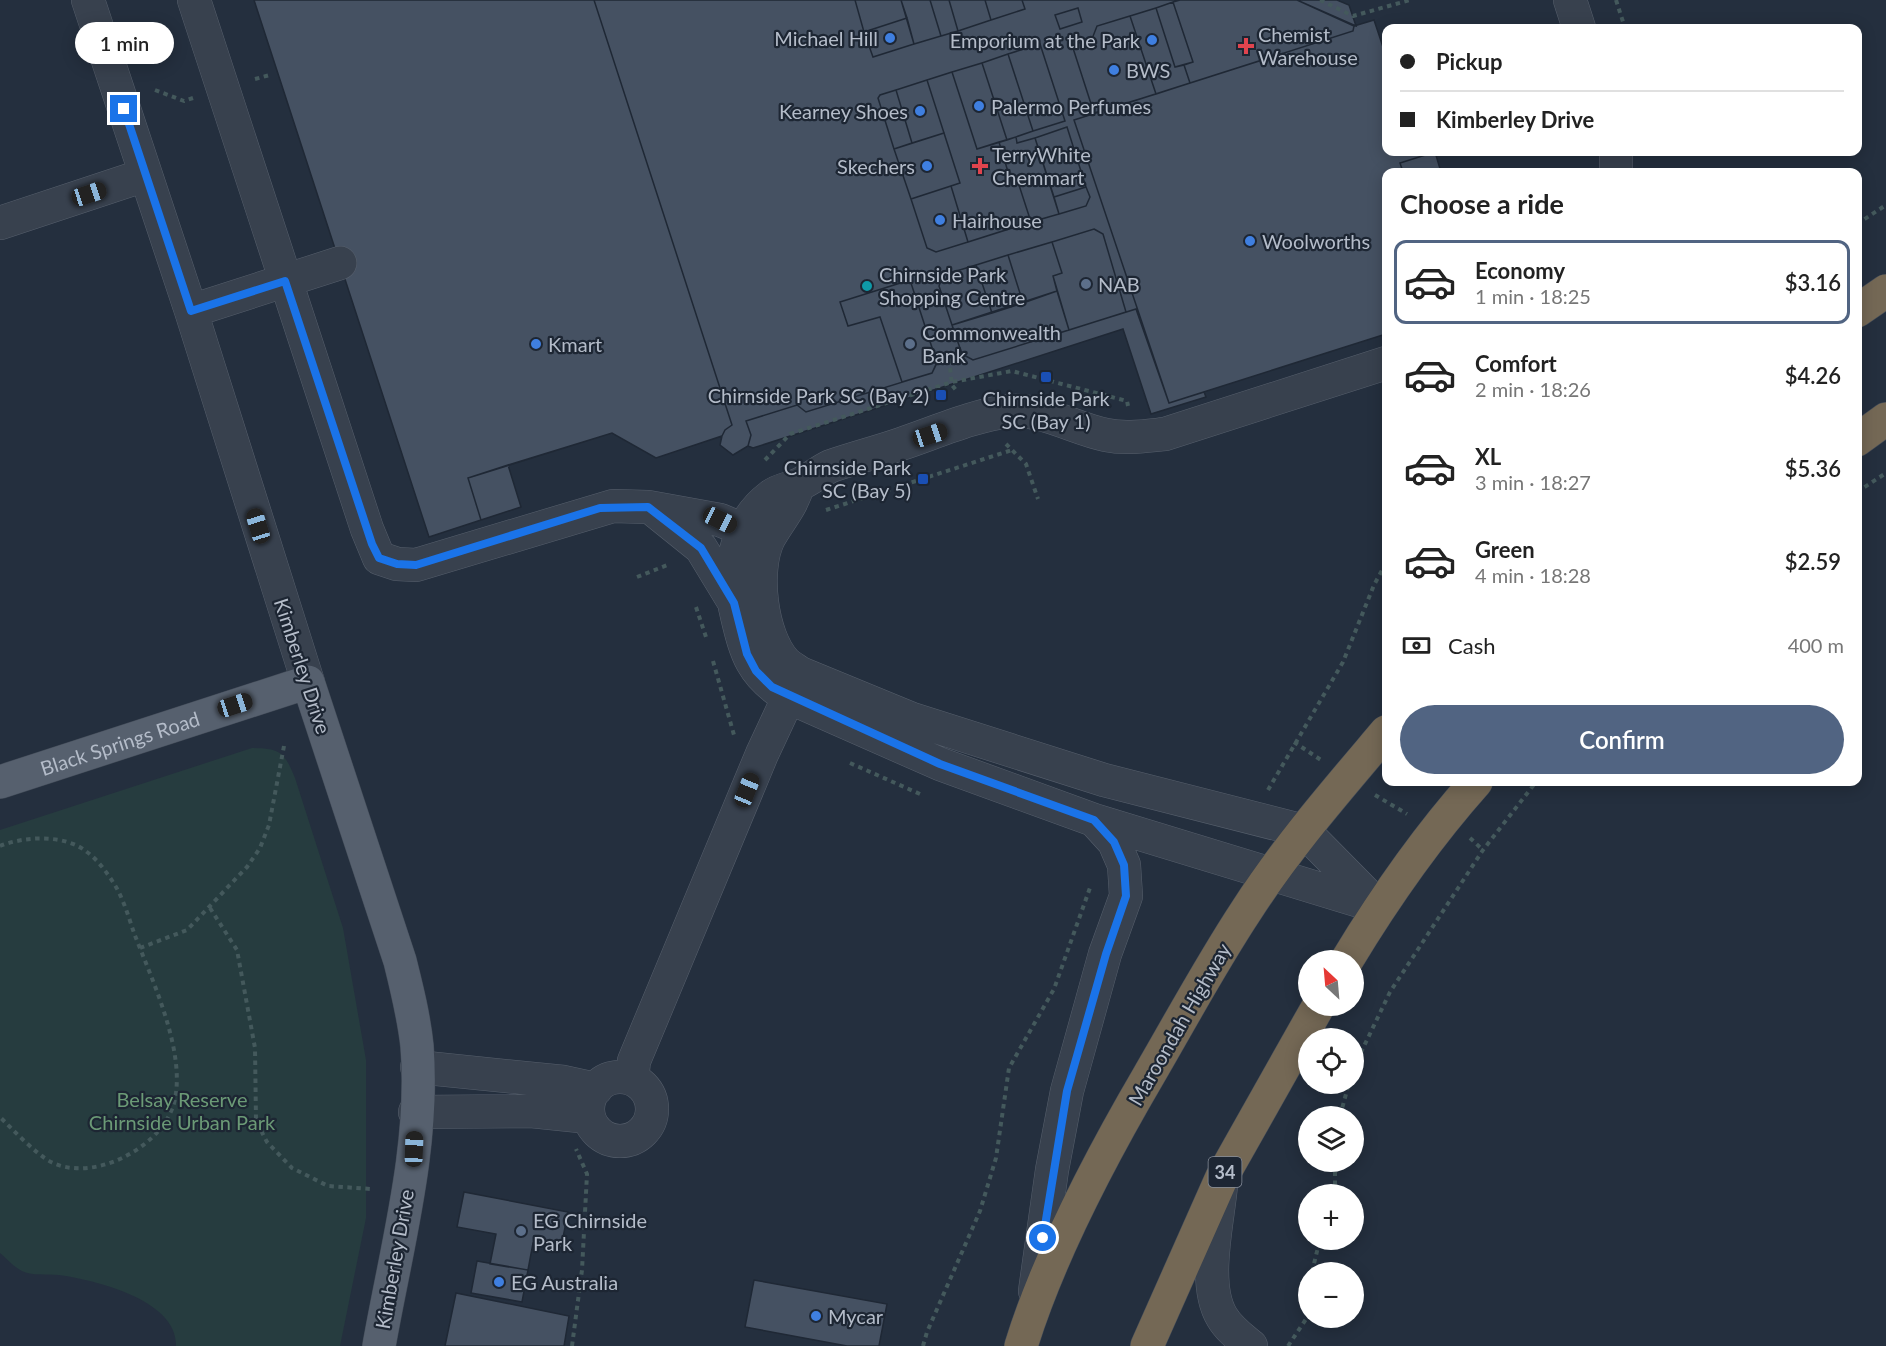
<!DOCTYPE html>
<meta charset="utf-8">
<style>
body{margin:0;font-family:Lato,sans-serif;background:#f2f2f2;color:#222;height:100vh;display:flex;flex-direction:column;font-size:22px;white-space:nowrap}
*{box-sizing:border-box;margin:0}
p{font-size:20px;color:#767676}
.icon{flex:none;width:33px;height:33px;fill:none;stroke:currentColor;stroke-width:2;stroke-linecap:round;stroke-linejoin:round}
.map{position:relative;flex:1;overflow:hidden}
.details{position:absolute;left:1382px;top:168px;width:480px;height:618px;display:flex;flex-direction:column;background:#fff;border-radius:12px;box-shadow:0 3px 15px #0003}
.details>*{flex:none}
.banner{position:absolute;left:1382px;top:24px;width:480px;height:132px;border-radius:12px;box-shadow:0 3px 15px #0003;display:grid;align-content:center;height:132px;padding:0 18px;background:#fff}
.needle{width:39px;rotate:334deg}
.controls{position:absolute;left:1298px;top:950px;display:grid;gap:12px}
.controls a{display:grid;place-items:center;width:66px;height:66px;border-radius:50%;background:#fff;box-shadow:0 3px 15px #0003;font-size:30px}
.end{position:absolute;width:27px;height:27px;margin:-14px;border:8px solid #1a73e8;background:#fff;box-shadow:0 0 0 3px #fff}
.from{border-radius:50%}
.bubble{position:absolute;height:42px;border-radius:21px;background:#fff;box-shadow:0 3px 15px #0003;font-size:20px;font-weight:600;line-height:42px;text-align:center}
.car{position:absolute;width:18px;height:36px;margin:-18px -9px;border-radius:8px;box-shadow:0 0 4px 2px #0007;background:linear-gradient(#222 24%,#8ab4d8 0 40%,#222 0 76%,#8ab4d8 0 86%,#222 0)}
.banner b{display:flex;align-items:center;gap:21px;height:57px;font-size:22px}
.banner b+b{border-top:2px solid #e0e0e0}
.banner i{width:15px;height:15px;background:#222}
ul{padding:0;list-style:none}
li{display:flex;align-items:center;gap:18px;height:84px;margin:0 12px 9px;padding:0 6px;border:3px solid transparent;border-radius:12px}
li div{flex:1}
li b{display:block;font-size:22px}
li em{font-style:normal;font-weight:600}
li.selected{border-color:#516482}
li>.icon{width:54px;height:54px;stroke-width:1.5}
h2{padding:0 18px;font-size:27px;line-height:72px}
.pay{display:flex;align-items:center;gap:15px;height:66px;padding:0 18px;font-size:22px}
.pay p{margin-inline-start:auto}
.cta{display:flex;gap:12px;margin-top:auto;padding:12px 18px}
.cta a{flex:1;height:69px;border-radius:36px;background:#516482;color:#fff;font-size:24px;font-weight:600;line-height:69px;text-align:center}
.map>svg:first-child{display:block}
.green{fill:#263c3f}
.building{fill:#455162;stroke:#1f2835;stroke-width:1.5}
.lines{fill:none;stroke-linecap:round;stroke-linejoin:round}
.minor-casing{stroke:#565f6c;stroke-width:34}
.major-casing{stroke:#414a57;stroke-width:34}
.highway-casing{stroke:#434c59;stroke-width:34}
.path{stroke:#44595c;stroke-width:4;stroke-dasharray:4.5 4.5;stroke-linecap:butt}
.minor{stroke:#38414e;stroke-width:33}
.major{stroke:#56606e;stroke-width:33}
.highway{stroke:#746855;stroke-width:33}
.route{stroke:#1a73e8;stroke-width:8}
.shop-dot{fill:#3f7fe0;stroke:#1d2633;stroke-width:2}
.health-dot{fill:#e0444e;stroke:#1d2633;stroke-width:2}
.service-dot{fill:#5c6f8a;stroke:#1d2633;stroke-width:2}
.culture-dot{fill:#0f9aa8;stroke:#1d2633;stroke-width:2}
.transit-dot{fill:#1a4fb4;stroke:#1d2633;stroke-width:2}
.labels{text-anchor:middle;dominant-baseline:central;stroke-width:4.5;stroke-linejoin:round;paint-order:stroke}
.shield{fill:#1d2633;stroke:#878f9c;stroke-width:1.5}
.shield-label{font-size:18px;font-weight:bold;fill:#b4bcc9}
.poi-label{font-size:20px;fill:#b4bcc9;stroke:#1d2633;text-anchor:start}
.street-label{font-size:20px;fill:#b4bcc9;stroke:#1d2633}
.park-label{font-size:20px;fill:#6b9a76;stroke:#1d2633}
</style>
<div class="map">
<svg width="1886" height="1346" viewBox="0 0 1886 1346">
<rect width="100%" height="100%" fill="#242f3e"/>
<path class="green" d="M252 748C280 749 284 751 295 778L343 928 366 1060V1218L340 1346H176C178 1300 95 1280 59 1275 48 1274 31 1276 22 1271 14 1267 7 1259 0 1253V830Z"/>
<path class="building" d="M254 0H1297L1354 26 1374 20 1386 56V152H1435L1400 163 1403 172H1386V334L1169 403 1136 309 973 360 962 354 937 362 932 373 806 412 797 405 746 421 751 435 748 446 733 455 720 445 722 436 656 458 612 433 508 465 468 478 481 520 429 537Z
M254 0H594L732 425 725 430 722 436 656 458 612 433 468 478 481 520 429 537Z
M901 0H930L941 36 914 44Z
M901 0 907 18 864 32 855 0Z
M930 0H949L958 31 941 36Z
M949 0H985L991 20 958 31Z
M985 0H1022L1025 9 991 20Z
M1180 0H1297L1354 26 1353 31 1190 83 1184 65 1193 62 1173 2Z
M1297 0H1337L1349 5 1356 26Z
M1173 2 1193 62 1175 67 1156 8Z
M1078 8 1082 22 1060 29 1055 15Z
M1156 8 1175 67 1184 65 1190 83 1156 94 1130 16Z
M1130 16 1156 94 1094 113 1072 45 1092 39 1097 26Z
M907 18 914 44 873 57 864 32Z
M1374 20 1386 56V152H1435L1400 163 1403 172H1386V334L1169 403 1074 120 1353 31 1354 26Z
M1040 44 1065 121 1033 131 1008 54Z
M1008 54 1033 131 1007 140 982 63Z
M982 63 1007 140 977 149 952 72Z
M952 72 977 149 999 142 1012 185 1018 182 1031 222 968 242 951 186 960 183 927 80Z
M927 80 944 133 912 143 896 90Z
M896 90 912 143 894 149 878 98 880 95Z
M1067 127 1086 187 1054 197 1035 138Z
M944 133 960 183 911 199 894 149Z
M1016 137 1017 143 1035 138 1059 214 1031 222 1018 182 1012 185 999 142Z
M1435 152 1441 172H1403L1400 163Z
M951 186 968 242 936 252 927 248 911 199Z
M1086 187 1090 197 1086 206 1059 214 1054 197Z
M1094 229 1103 234 1126 312 1069 330 1053 276 1062 273 1052 242Z
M1052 242 1062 273 1053 276 1057 291 1023 303 1008 255Z
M1008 255 1023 303 992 313 976 265Z
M976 265 992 313 952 325 939 286 943 275Z
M910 280 937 363 932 373 902 382 880 317 848 326 840 302Z
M1057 291 1069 330 973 360 962 354 952 325Z
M1136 309 1169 403 1204 392 1206 397 1151 414 1123 329 753 448 748 446 751 435 746 421 797 405 806 412 932 373 937 362 962 354 973 360Z
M508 465 521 507 481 520 468 478Z
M464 1192 568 1212 561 1248 533 1243 528 1270 490 1264 496 1234 457 1227Z
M477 1261 528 1270 522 1302 471 1293Z
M754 1280 887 1304 879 1346H847L745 1327Z
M456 1293 569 1316 564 1346H445Z"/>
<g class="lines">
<g class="minor-casing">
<path id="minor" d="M88 0 191 311 308 682
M194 0 367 529 379 558 397 564 416 565 613 506 648 507 720 520 768 540
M1570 0 1579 28
M1616 172V152
M0 223 145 175
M191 311 340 263
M798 485C793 505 779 520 769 538 753 570 761 636 785 662 789 666 796 670 800 673L912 719 1104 780 1304 831 1378 906
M655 511 701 548 732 599
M1379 907 1094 820 940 764 788 697C752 675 746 654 737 616 726 573 734 524 771 496 780 489 790 489 800 484 811 479 820 471 831 466 854 458 878 452 901 444 934 433 975 415 1009 411 1042 408 1075 429 1106 435 1125 439 1145 436 1165 434L1386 363
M417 1067 564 1082 596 1089
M588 1109a32 32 0 1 1 64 0a32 32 0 1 1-64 0Z
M632 1079 634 1061 762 754 798 677
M415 1112 531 1111 589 1117
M1221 1185C1218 1222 1202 1284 1222 1317 1229 1329 1240 1337 1251 1346
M1035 1291 1052 1170 1067 1091 1105 954 1126 896 1124 865 1114 842 1094 820"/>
</g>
<g class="major-casing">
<g id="major">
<path id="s1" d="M0 782 308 682 400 961C407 989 414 1017 417 1046 425 1146 396 1249 379 1346"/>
</g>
</g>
<g class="highway-casing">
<path id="highway" d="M1857 311 1886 291
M1857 440 1886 419
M1347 960C1385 897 1427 837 1476 782
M1021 1346C1049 1255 1101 1157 1149 1075 1181 1020 1211 964 1246 911 1287 847 1337 790 1386 732
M1147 1346 1222 1177 1319 1005"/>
</g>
<path class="path" d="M1320 0 1353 16 1410 0
M1616 0 1625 28
M255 79 270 75
M155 90 184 101 193 98
M1857 224 1886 205
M949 359 952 385 956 390
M1006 444 1026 464 1038 499
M765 460 790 434 952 382 1012 371 1127 401 1128 406
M1857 492 1886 473
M826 510 1012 450
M637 577 670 564
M696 607 706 637
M713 661 734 735
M1294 742 1321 760
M850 763 920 794
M1268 790 1343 662 1374 585 1386 563
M1375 795 1407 814
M1470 838 1483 850
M0 846C25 836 65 834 87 852 99 861 108 874 116 887 124 901 129 918 134 933 152 980 185 1049 175 1099 166 1145 95 1184 51 1162 36 1154 13 1130 0 1117
M210 908 237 950 255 1048 256 1121 267 1142 292 1168 328 1186 371 1189
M140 948 187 930 247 867 260 848 269 825 284 746
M1353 1069 1390 992 1483 850 1536 782
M1340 1116 1349 1083
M1335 1194V1161
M1312 1272 1320 1239
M572 1346 582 1270 587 1174 576 1149
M923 1346 927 1332 980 1211 996 1158 1009 1068 1054 989 1091 885
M1288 1346 1306 1319 1308 1305"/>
<use href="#minor" class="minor"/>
<use href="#major" class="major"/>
<use href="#highway" class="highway"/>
</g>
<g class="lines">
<path class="route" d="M124 109 191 311 285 281 372 544 379 558 397 564 416 565 600 508 648 507 701 548 734 603 747 654 756 671 772 687 940 764 1094 820 1114 842 1124 865 1126 896 1106 954 1067 1091 1043 1238"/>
</g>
<g class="shop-dot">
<circle cx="890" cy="38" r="6"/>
<circle cx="1152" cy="40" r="6"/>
<circle cx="1114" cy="70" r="6"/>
<circle cx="979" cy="106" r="6"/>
<circle cx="920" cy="111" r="6"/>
<circle cx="927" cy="166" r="6"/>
<circle cx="940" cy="220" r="6"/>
<circle cx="1250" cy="241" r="6"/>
<circle cx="536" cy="344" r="6"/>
<circle cx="499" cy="1282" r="6"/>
<circle cx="816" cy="1316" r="6"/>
</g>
<g class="health-dot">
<path d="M1243 37h6v6h6v6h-6v6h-6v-6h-6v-6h6z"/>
<path d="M977 157h6v6h6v6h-6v6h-6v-6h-6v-6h6z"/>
</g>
<g class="service-dot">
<circle cx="1086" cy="284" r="6"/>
<circle cx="910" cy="344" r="6"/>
<circle cx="521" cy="1231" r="6"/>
</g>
<circle class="culture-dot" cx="867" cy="286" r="6"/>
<g class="transit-dot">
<rect x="1040" y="371" width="12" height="12" rx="3"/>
<rect x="935" y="389" width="12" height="12" rx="3"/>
<rect x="917" y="473" width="12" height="12" rx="3"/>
</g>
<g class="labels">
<rect class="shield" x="1208.5" y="1157" width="33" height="30" rx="4.5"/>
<g class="shield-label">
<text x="1225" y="1172">34</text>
</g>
<g class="poi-label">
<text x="1258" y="34">Chemist<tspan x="1258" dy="23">Warehouse</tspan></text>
<text x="878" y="38" text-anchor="end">Michael Hill</text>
<text x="1140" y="40" text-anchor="end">Emporium at the Park</text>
<text x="1126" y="70">BWS</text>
<text x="991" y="106">Palermo Perfumes</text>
<text x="908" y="111" text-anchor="end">Kearney Shoes</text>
<text x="992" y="154">TerryWhite<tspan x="992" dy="23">Chemmart</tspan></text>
<text x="915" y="166" text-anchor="end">Skechers</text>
<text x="952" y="220">Hairhouse</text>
<text x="1262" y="241">Woolworths</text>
<text x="879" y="274">Chirnside Park<tspan x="879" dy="23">Shopping Centre</tspan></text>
<text x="1098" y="284">NAB</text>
<text x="922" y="332">Commonwealth<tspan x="922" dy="23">Bank</tspan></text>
<text x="548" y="344">Kmart</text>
<text x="929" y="395" text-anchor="end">Chirnside Park SC (Bay 2)</text>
<text x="1046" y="398" text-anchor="middle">Chirnside Park<tspan x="1046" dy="23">SC (Bay 1)</tspan></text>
<text x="911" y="467" text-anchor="end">Chirnside Park<tspan x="911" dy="23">SC (Bay 5)</tspan></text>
<text x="533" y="1220">EG Chirnside<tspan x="533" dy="23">Park</tspan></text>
<text x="511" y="1282">EG Australia</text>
<text x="828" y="1316">Mycar</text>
</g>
<g class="street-label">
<text transform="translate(303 666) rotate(72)">Kimberley Drive</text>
<text stroke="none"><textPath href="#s1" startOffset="126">Black Springs Road</textPath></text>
<text transform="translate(1179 1024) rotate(-60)">Maroondah Highway</text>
<text transform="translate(394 1259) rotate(-80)">Kimberley Drive</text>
</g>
<g class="park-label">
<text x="182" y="1099">Belsay Reserve<tspan x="182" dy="23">Chirnside Urban Park</tspan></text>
</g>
</g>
</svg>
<div class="controls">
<a><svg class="needle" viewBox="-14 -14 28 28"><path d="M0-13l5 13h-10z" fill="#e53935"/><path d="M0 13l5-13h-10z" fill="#767676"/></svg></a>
<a><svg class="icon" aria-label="locate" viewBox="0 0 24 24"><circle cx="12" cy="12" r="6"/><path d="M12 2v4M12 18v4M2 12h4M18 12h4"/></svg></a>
<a><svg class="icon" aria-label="layers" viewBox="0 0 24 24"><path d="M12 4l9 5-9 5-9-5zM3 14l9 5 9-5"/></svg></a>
<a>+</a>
<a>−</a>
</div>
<i class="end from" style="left:1043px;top:1238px"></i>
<i class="end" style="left:124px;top:109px"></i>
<div class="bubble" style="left:75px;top:22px;width:99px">1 min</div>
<i class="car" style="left:89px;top:194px;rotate:72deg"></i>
<i class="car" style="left:930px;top:435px;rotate:72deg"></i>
<i class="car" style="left:720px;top:520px;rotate:116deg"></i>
<i class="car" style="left:258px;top:526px;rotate:343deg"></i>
<i class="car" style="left:235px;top:705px;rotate:72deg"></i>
<i class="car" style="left:747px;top:790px;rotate:22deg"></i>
<i class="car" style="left:414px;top:1149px;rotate:2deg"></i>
<div class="banner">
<b><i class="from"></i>Pickup</b>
<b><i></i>Kimberley Drive</b>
</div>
<section class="details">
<h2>Choose a ride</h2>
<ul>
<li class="selected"><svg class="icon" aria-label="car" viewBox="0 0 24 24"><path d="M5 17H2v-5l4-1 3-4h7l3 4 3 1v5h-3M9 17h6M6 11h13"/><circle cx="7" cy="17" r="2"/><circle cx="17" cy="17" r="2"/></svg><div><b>Economy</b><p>1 min · 18:25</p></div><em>$3.16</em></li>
<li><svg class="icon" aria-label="car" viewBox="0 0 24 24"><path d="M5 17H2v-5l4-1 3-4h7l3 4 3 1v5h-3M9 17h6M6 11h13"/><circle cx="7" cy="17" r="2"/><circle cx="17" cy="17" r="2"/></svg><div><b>Comfort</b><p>2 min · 18:26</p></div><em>$4.26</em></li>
<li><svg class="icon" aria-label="car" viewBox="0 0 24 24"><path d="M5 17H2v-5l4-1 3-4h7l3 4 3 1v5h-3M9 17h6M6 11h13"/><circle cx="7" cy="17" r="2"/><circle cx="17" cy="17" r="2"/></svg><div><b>XL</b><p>3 min · 18:27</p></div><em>$5.36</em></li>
<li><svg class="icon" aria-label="car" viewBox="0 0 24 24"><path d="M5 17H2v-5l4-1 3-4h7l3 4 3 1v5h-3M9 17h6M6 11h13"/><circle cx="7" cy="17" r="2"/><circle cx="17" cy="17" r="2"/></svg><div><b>Green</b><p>4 min · 18:28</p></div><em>$2.59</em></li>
</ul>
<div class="pay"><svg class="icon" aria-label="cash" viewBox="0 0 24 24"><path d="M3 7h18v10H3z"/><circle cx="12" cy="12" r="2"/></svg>Cash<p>400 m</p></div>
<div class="cta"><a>Confirm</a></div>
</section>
</div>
